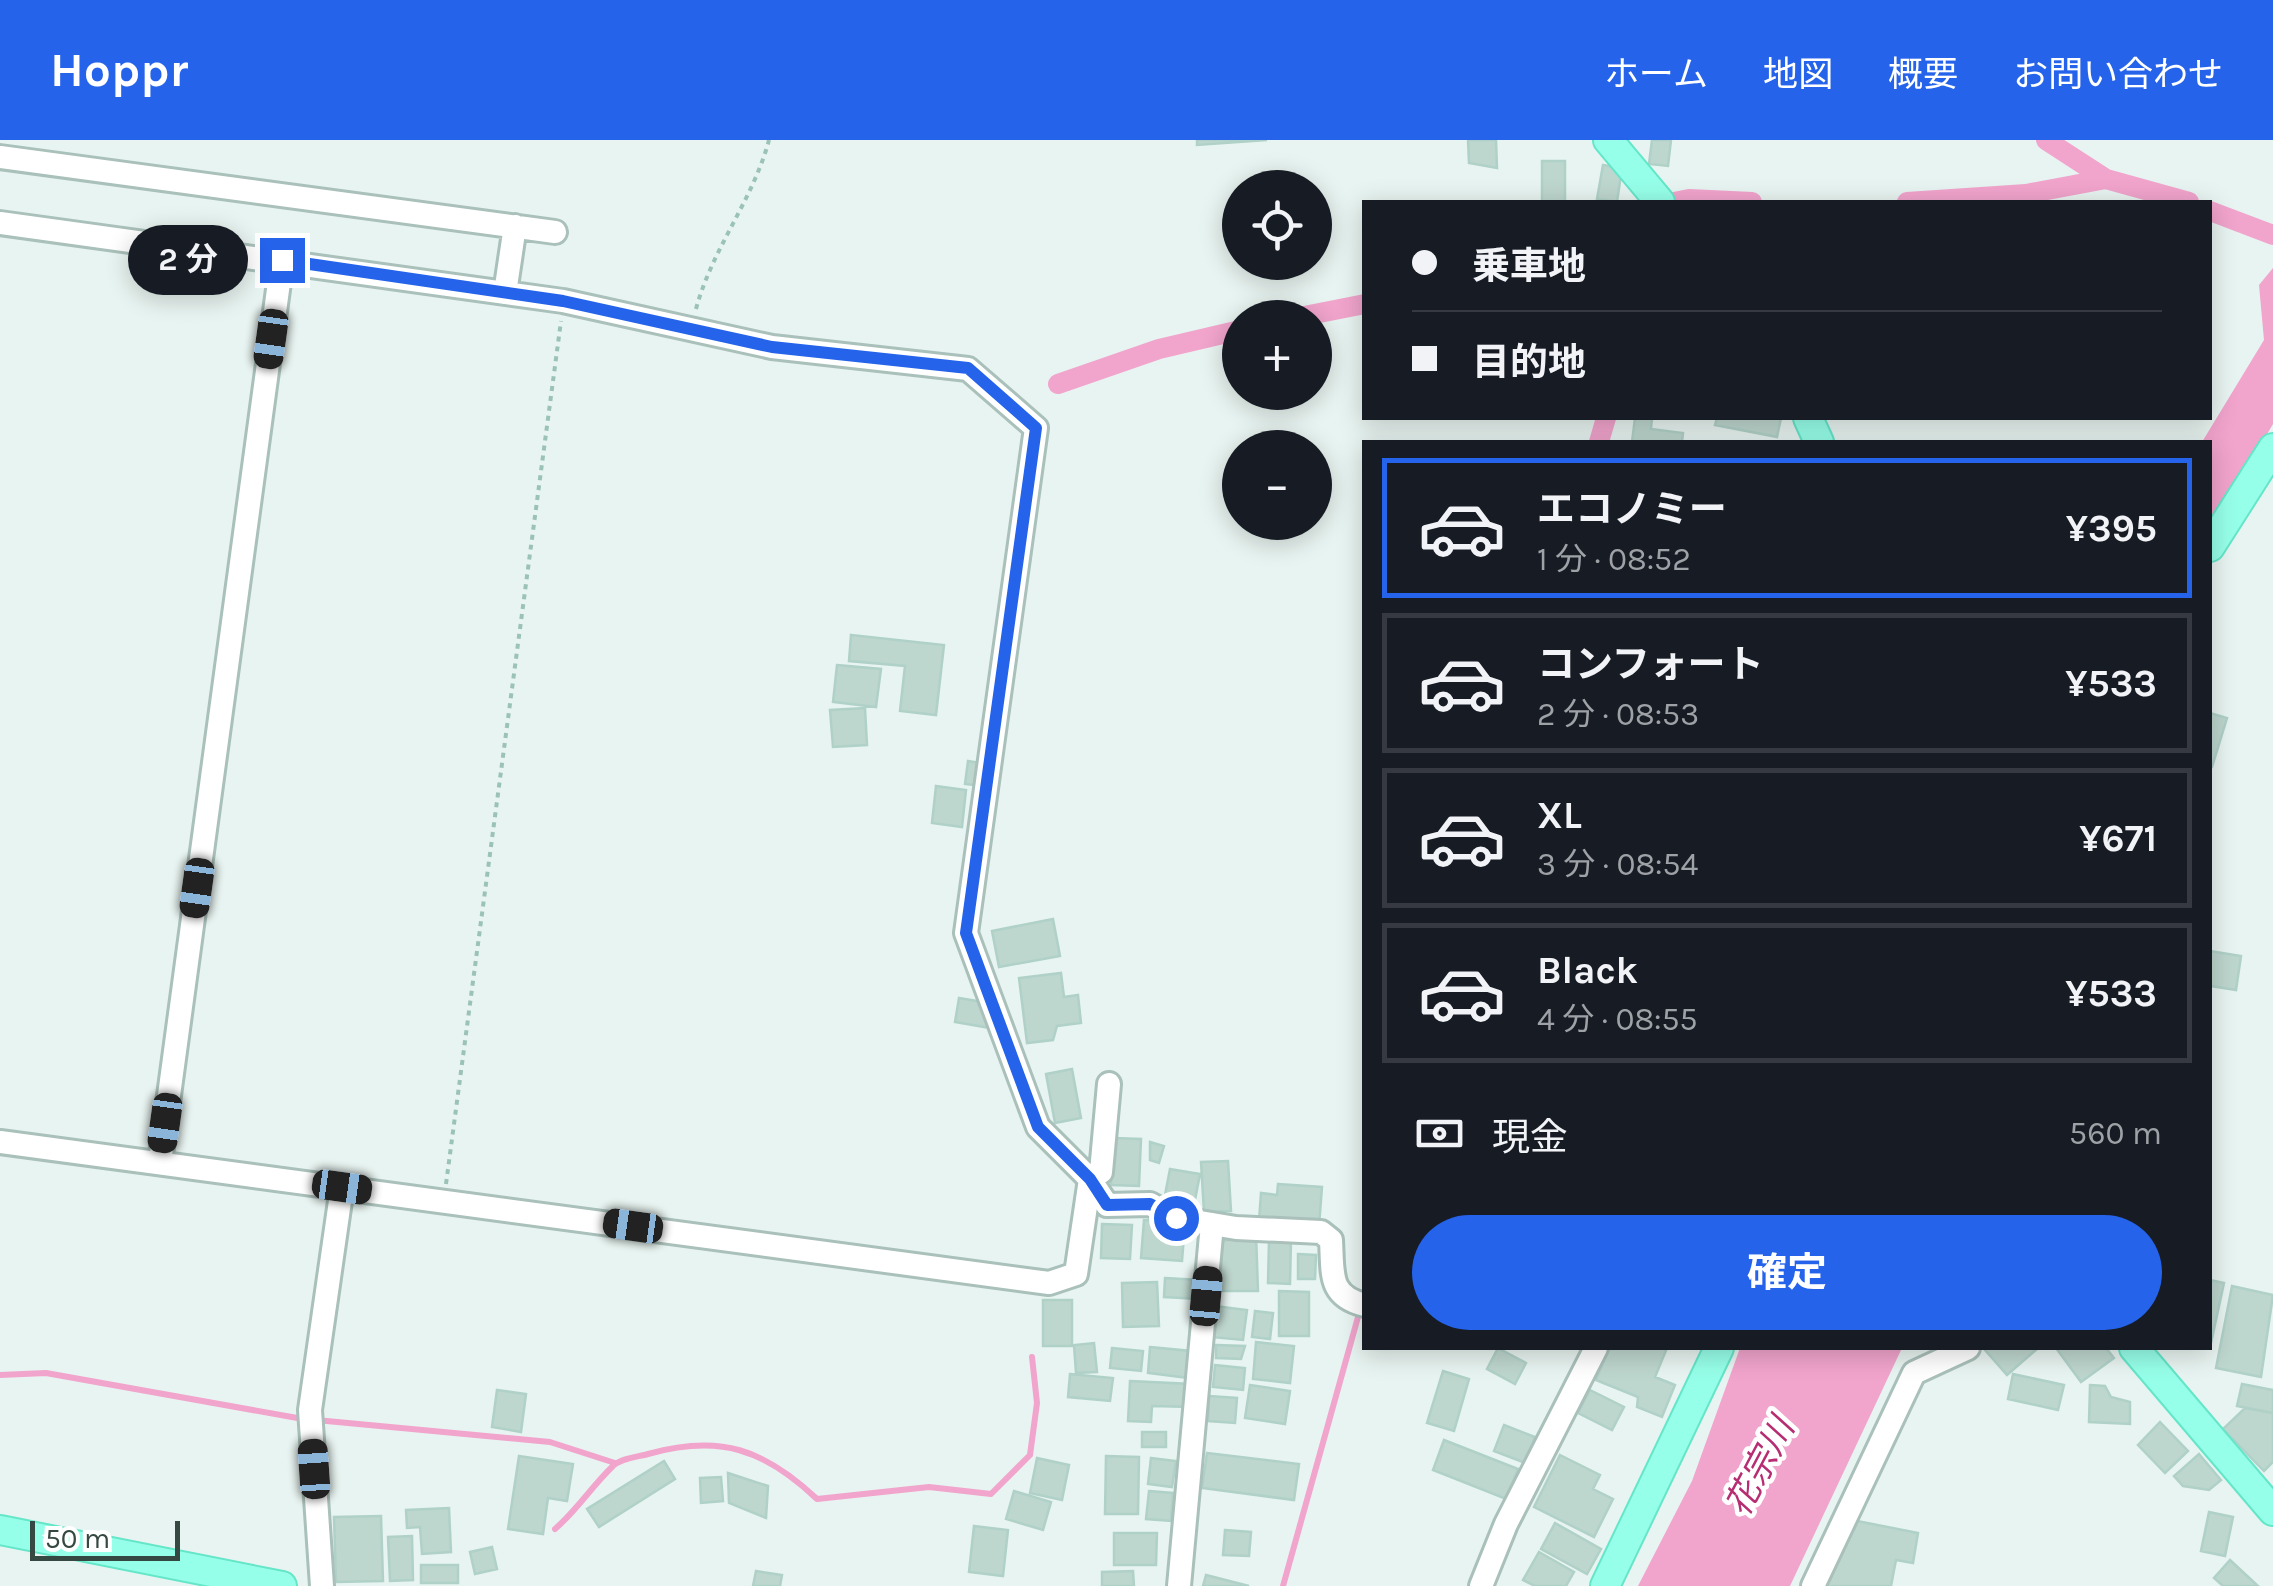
<!DOCTYPE html>
<html lang="ja">
<meta charset="utf-8">
<style>
body{margin:0;font-family:Karla,"Noto Sans JP",sans-serif;background:#242831;color:#f1f3f6;height:100vh;display:flex;flex-direction:column;font-size:38px;white-space:nowrap}
*{box-sizing:border-box;margin:0}
p{font-size:32px;color:#9ea1a6}
.icon{flex:none;width:55px;height:55px;fill:none;stroke:currentColor;stroke-width:2;stroke-linecap:round;stroke-linejoin:round}
.map{position:relative;flex:1;overflow:hidden}
.details{position:absolute;left:1362px;top:300px;width:850px;height:910px;display:flex;flex-direction:column;background:#171b24;border-radius:0px;box-shadow:0 5px 25px #0003}
.details>*{flex:none}
.top-card{position:absolute;left:1362px;top:60px;width:850px;height:220px;border-radius:0px;box-shadow:0 5px 25px #0003;display:grid;align-content:center;height:220px;padding:0 50px;background:#171b24}
.fabs{position:absolute;left:1222px;top:30px;display:grid;gap:20px}
.fabs a{display:grid;place-items:center;width:110px;height:110px;border-radius:50%;background:#171b24;box-shadow:0 5px 25px #0003;font-size:50px}
.scale{position:absolute;left:30px;bottom:25px;width:150px;box-sizing:border-box;padding-left:10px;border:5px solid #364842;border-top:0;font-size:28px;line-height:35px;white-space:nowrap;color:#364842;-webkit-text-stroke:8px #fff;paint-order:stroke}
.end{position:absolute;width:45px;height:45px;margin:-22px;border:12px solid #2563eb;background:#fff;box-shadow:0 0 0 5px #fff}
.from{border-radius:50%}
.bubble{position:absolute;height:70px;border-radius:35px;background:#171b24;box-shadow:0 5px 25px #0003;font-size:32px;font-weight:700;line-height:70px;text-align:center}
.car{position:absolute;width:30px;height:60px;margin:-30px -15px;border-radius:12px;box-shadow:0 0 8px 2px #0007;background:linear-gradient(#222 24%,#8ab4d8 0 40%,#222 0 76%,#8ab4d8 0 86%,#222 0)}
.top-card b{display:flex;align-items:center;gap:35px;height:95px;font-size:38px}
.top-card b+b{border-top:2px solid #363941}
.top-card i{width:25px;height:25px;background:#f1f3f6}
ul{padding:18px 0 0;list-style:none}
li{display:flex;align-items:center;gap:30px;height:140px;margin:0 20px 15px;padding:0 30px;border:5px solid #363941;border-radius:0px}
li div{flex:1}
li b{display:block;font-size:38px}
li em{font-style:normal;font-weight:700}
li.selected{border-color:#2563eb}
li>.icon{width:90px;height:90px;stroke-width:1.5}
.pay{display:flex;align-items:center;gap:25px;height:110px;padding:0 50px;font-size:38px}
.pay p{margin-inline-start:auto}
.primary-button{display:flex;gap:20px;margin-top:auto;padding:20px 50px}
.primary-button a{flex:1;height:115px;border-radius:60px;background:#2563eb;color:#fff;font-size:40px;font-weight:700;line-height:115px;text-align:center}
header{display:flex;align-items:center;gap:60px;box-sizing:border-box;height:140px;padding:0 50px;background:#2563eb;color:#fff}
header strong{font-size:48px}
nav{display:flex;gap:55px;margin-inline-start:auto;font-size:35px}
.map>svg:first-child{display:block}
.water{fill:#f1a4cc}
.lines{fill:none;stroke-linecap:round;stroke-linejoin:round}
.stream{stroke:#f1a4cc;stroke-width:6}
.canal{stroke:#f1a4cc;stroke-width:20}
.building{fill:#bdd6ce;stroke:#b0d1c7;stroke-width:2.5}
.minor-casing{stroke:#aac0ba;stroke-width:28}
.major-casing{stroke:#65e6c9;stroke-width:32}
.path{stroke:#9bc2b7;stroke-width:4;stroke-dasharray:5 5;stroke-linecap:butt}
.minor{stroke:#fff;stroke-width:22}
.major{stroke:#96ffe9;stroke-width:28}
.route{stroke:#2563eb;stroke-width:12}
.labels{text-anchor:middle;dominant-baseline:central;stroke-width:9;stroke-linejoin:round;paint-order:stroke}
.water-label{font-size:35px;font-style:italic;fill:#b62d72;stroke:#fff}
</style>
<header>
<strong>Hoppr</strong>
<nav><a>ホーム</a><a>地図</a><a>概要</a><a>お問い合わせ</a></nav>
</header>
<div class="map">
<svg width="2273" height="1446" viewBox="0 0 2273 1446">
<rect width="100%" height="100%" fill="#e8f4f1"/>
<path class="water" d="M2273 128V284L2210 392V302H2202L2264 200 2259 145Z
M1740 1208H1902L1790 1446H1638L1692 1341Z"/>
<g class="lines">
<path class="stream" d="M0 1235 46 1233 303 1279
M316 1280 550 1302 615 1323
M555 1389C577 1370 592 1346 613 1326 621 1318 637 1317 648 1314 720 1294 764 1309 817 1359L929 1347 991 1354 1030 1315 1037 1263 1032 1217
M1283 1446 1365 1152"/>
<path class="canal" d="M2046 0 2106 39
M1674 62 1689 59 1752 62
M1907 62 2026 54 2106 39 2189 62
M2210 71 2273 95
M1294 178 1365 164
M1058 244 1159 209 1240 190
M1599 302 1606 278"/>
</g>
<path class="building" d="M1197 0H1267L1197 5Z
M1468 0H1496L1497 28 1469 23Z
M1652 0H1671L1668 26 1649 24Z
M1542 21H1565V62H1542Z
M1603 25 1622 28 1617 62 1597 59Z
M1635 278H1652L1651 289 1683 293 1682 302H1632Z
M1717 278H1781L1777 297 1715 285Z
M851 495 944 505 936 575 900 571 905 526 849 521Z
M837 525 881 529 876 567 833 562Z
M865 568 867 605 833 607 830 570Z
M2210 573 2227 578 2212 627H2210Z
M968 621 986 624 983 646 965 644Z
M936 646 966 650 962 687 932 683Z
M1053 779 1060 816 999 827 992 791Z
M2210 811 2241 816 2236 850 2210 846Z
M1061 833 1064 857 1078 855 1081 883 1057 886 1053 900 1027 903 1019 838Z
M959 858 990 863 995 889 955 882Z
M1072 929 1081 978 1055 983 1046 934Z
M1114 998 1141 999 1139 1046 1111 1045Z
M1150 1002 1164 1006 1159 1023 1150 1020Z
M1228 1021 1231 1071 1204 1072 1201 1022Z
M1170 1029 1200 1034 1195 1060 1165 1055Z
M1278 1044 1322 1047 1319 1086 1259 1081 1261 1053 1277 1055Z
M1144 1080 1185 1083 1182 1121 1141 1118Z
M1102 1084 1132 1085 1130 1119 1101 1118Z
M1256 1094 1258 1151H1220L1218 1102Z
M1269 1100H1291L1290 1144 1268 1143Z
M1298 1114 1316 1115 1315 1139H1298Z
M1165 1138 1199 1140 1198 1159 1164 1157Z
M2210 1140 2224 1143 2211 1203 2210 1202Z
M1157 1142 1159 1186 1123 1187 1122 1143Z
M2232 1146 2273 1155 2261 1237 2216 1228Z
M1279 1151 1309 1152V1196H1279Z
M1043 1160H1072V1206H1043Z
M1215 1166 1247 1170 1243 1200 1211 1197Z
M1255 1171 1273 1173 1270 1199 1252 1197Z
M1256 1202 1294 1206 1290 1243 1253 1239Z
M1094 1203 1097 1232 1076 1233 1074 1205Z
M1216 1205 1245 1206 1241 1219 1216 1218Z
M1150 1207 1191 1211 1189 1238 1148 1233Z
M1112 1208 1143 1211 1141 1231 1110 1228Z
M1498 1208 1526 1223 1515 1244 1487 1229Z
M1609 1208H1667L1655 1237 1675 1245 1662 1277 1637 1267 1638 1257 1596 1240Z
M1988 1208H2036L2037 1209 2007 1235 1985 1210Z
M2056 1208H2106L2114 1218 2081 1242Z
M1215 1225 1245 1228 1243 1250 1213 1247Z
M1443 1231 1469 1239 1454 1291 1427 1283Z
M1070 1234 1113 1238 1110 1261 1068 1257Z
M2013 1234 2064 1245 2058 1270 2008 1259Z
M1130 1241 1192 1244 1191 1267 1152 1266 1151 1282 1128 1281Z
M2242 1244 2273 1250V1273L2237 1266Z
M1250 1245 1290 1251 1285 1284 1245 1278Z
M2090 1245 2105 1246 2111 1257 2130 1262V1284L2089 1282Z
M497 1250 526 1254 521 1292 492 1287Z
M1590 1250 1624 1267 1612 1290 1578 1273Z
M1209 1256 1237 1258 1235 1283 1208 1281Z
M2245 1268 2273 1273V1322L2264 1331 2223 1289Z
M2160 1282 2188 1311 2165 1333 2138 1305Z
M1504 1285 1535 1297 1525 1323 1494 1311Z
M1142 1292H1166V1307H1142Z
M1444 1300 1518 1329 1506 1359 1433 1330Z
M1207 1313 1299 1324 1294 1360 1202 1348Z
M2199 1314 2221 1340 2209 1350 2183 1346 2174 1336Z
M1560 1315 1600 1335 1593 1349 1613 1359 1594 1397 1534 1367Z
M519 1316 573 1324 567 1361 548 1358 543 1394 508 1389Z
M1106 1316 1139 1317 1138 1374H1105Z
M1037 1318 1069 1325 1062 1360 1030 1353Z
M1151 1318 1176 1321 1172 1347 1148 1344Z
M664 1321 675 1339 599 1387 587 1369Z
M728 1333 768 1346 766 1378 729 1363Z
M721 1337 723 1361 701 1363 700 1338Z
M1014 1351 1051 1362 1043 1390 1006 1379Z
M1149 1351 1173 1353 1171 1381 1146 1379Z
M449 1368 451 1412 422 1414 420 1387 407 1388 406 1370Z
M2209 1372 2233 1377 2225 1416 2201 1411Z
M381 1376 383 1441 336 1442 334 1377Z
M1847 1379 1918 1393 1913 1423 1896 1420 1891 1446H1824L1829 1419 1839 1421Z
M1555 1383 1601 1409 1587 1434 1541 1409Z
M974 1386 1008 1390 1003 1436 969 1432Z
M1225 1390 1251 1392 1249 1416 1223 1415Z
M1114 1393H1157L1156 1425H1114Z
M412 1396 413 1440 390 1441 388 1397Z
M492 1407 497 1429 475 1434 470 1412Z
M1539 1412 1574 1432 1566 1446H1535L1523 1440Z
M2230 1420 2258 1446H2223L2214 1438Z
M421 1425H458V1443H421Z
M756 1431 782 1435 780 1446H753Z
M1133 1431 1134 1446H1102V1432Z
M1206 1435 1249 1446H1203Z"/>
<g class="lines">
<g class="minor-casing">
<path id="minor" d="M0 17 555 92
M0 83 563 161 772 207 968 229 1036 288 966 793 1038 987 1090 1039 1107 1065 1150 1064 1176 1078 1236 1088 1321 1092 1331 1100C1333 1134 1328 1156 1365 1165
M505 153 515 86
M0 1002 1049 1143 1076 1134 1090 1039 1101 1032 1109 944
M160 1022 282 120
M322 1446 310 1270 342 1047
M1179 1446 1212 1084
M1481 1446 1506 1384 1596 1208
M1813 1446 1914 1233 1968 1208"/>
</g>
<g class="major-casing">
<path id="major" d="M1608 0 1660 62
M1808 278 1819 302
M2210 407 2273 308
M2134 1208 2273 1371
M0 1390 282 1446
M1605 1446 1719 1208"/>
</g>
<path class="path" d="M696 169C712 109 753 60 769 0
M446 1044 561 181"/>
<use href="#minor" class="minor"/>
<use href="#major" class="major"/>
</g>
<g class="lines">
<path class="route" d="M282 120 563 161 772 207 968 228 1036 288 966 793 1038 987 1090 1039 1107 1065 1150 1064 1176 1078"/>
</g>
<g class="labels">
<g class="water-label">
<text transform="translate(1760 1327) rotate(-62)">花宗川</text>
</g>
</g>
</svg>
<div class="fabs">
<a><svg class="icon" aria-label="locate" viewBox="0 0 24 24"><circle cx="12" cy="12" r="6"/><path d="M12 2v4M12 18v4M2 12h4M18 12h4"/></svg></a>
<a>+</a>
<a>−</a>
</div>
<div class="scale">50 m</div>
<i class="end from" style="left:1176px;top:1078px"></i>
<i class="end" style="left:282px;top:120px"></i>
<div class="bubble" style="left:128px;top:85px;width:120px">2 分</div>
<i class="car" style="left:271px;top:199px;rotate:188deg"></i>
<i class="car" style="left:197px;top:748px;rotate:188deg"></i>
<i class="car" style="left:165px;top:983px;rotate:188deg"></i>
<i class="car" style="left:342px;top:1047px;rotate:98deg"></i>
<i class="car" style="left:633px;top:1086px;rotate:278deg"></i>
<i class="car" style="left:1206px;top:1156px;rotate:5deg"></i>
<i class="car" style="left:314px;top:1329px;rotate:356deg"></i>
<div class="top-card">
<b><i class="from"></i>乗車地</b>
<b><i></i>目的地</b>
</div>
<section class="details">
<ul>
<li class="selected"><svg class="icon" aria-label="car" viewBox="0 0 24 24"><path d="M5 17H2v-5l4-1 3-4h7l3 4 3 1v5h-3M9 17h6M6 11h13"/><circle cx="7" cy="17" r="2"/><circle cx="17" cy="17" r="2"/></svg><div><b>エコノミー</b><p>1 分 · 08:52</p></div><em>¥395</em></li>
<li><svg class="icon" aria-label="car" viewBox="0 0 24 24"><path d="M5 17H2v-5l4-1 3-4h7l3 4 3 1v5h-3M9 17h6M6 11h13"/><circle cx="7" cy="17" r="2"/><circle cx="17" cy="17" r="2"/></svg><div><b>コンフォート</b><p>2 分 · 08:53</p></div><em>¥533</em></li>
<li><svg class="icon" aria-label="car" viewBox="0 0 24 24"><path d="M5 17H2v-5l4-1 3-4h7l3 4 3 1v5h-3M9 17h6M6 11h13"/><circle cx="7" cy="17" r="2"/><circle cx="17" cy="17" r="2"/></svg><div><b>XL</b><p>3 分 · 08:54</p></div><em>¥671</em></li>
<li><svg class="icon" aria-label="car" viewBox="0 0 24 24"><path d="M5 17H2v-5l4-1 3-4h7l3 4 3 1v5h-3M9 17h6M6 11h13"/><circle cx="7" cy="17" r="2"/><circle cx="17" cy="17" r="2"/></svg><div><b>Black</b><p>4 分 · 08:55</p></div><em>¥533</em></li>
</ul>
<div class="pay"><svg class="icon" aria-label="cash" viewBox="0 0 24 24"><path d="M3 7h18v10H3z"/><circle cx="12" cy="12" r="2"/></svg>現金<p>560 m</p></div>
<div class="primary-button"><a>確定</a></div>
</section>
</div>
